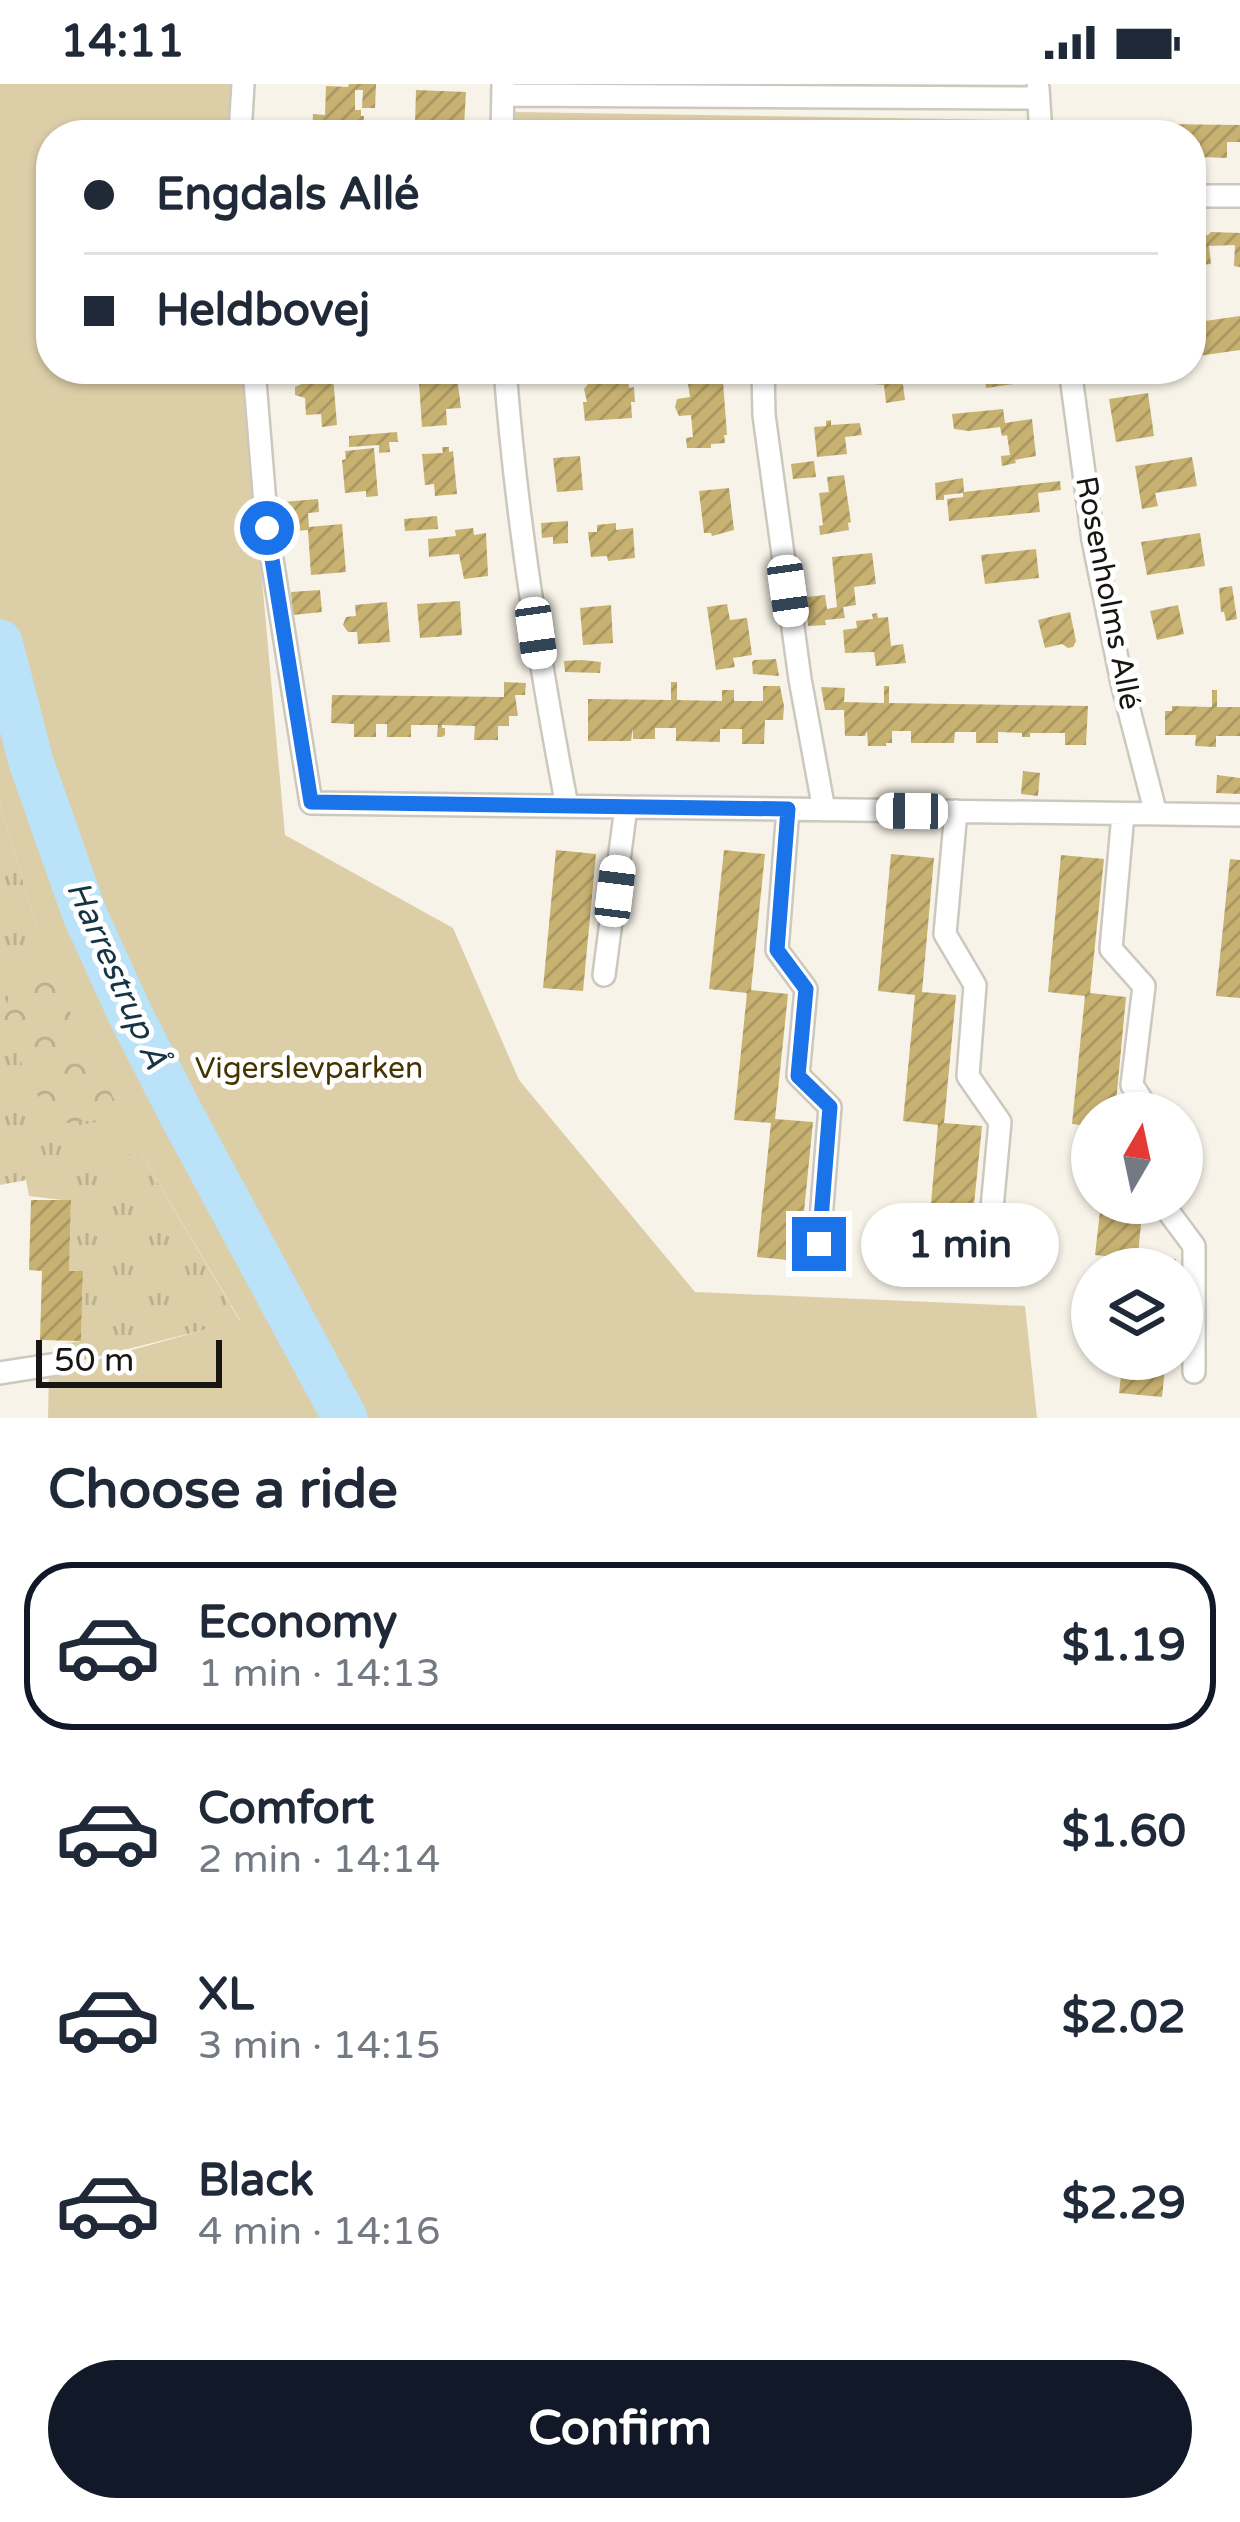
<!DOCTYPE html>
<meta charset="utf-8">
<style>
body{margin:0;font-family:"Varela Round",sans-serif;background:#f6f6f7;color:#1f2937;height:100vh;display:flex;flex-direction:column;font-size:45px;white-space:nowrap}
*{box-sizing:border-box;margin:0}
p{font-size:39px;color:#747a83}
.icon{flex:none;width:66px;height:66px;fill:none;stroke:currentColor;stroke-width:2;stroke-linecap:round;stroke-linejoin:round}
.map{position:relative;height:1334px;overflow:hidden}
.sheet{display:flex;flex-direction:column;background:#fff;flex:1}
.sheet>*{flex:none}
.guide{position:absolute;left:36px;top:36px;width:1170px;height:264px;border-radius:48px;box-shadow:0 3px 9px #0004;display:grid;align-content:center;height:264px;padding:0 48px;background:#fff}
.needle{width:78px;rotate:9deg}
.tools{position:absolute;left:1071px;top:1008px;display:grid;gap:24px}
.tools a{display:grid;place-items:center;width:132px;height:132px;border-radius:50%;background:#fff;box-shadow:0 3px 9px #0004;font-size:60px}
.scale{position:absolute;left:36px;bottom:30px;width:186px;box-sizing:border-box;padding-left:12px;border:6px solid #171612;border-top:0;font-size:33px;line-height:42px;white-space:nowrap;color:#171612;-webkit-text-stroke:9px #fff;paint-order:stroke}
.end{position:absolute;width:54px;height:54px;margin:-27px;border:15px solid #1a73e8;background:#fff;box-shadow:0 0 0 6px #fff}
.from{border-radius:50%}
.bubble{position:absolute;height:84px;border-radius:42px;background:#fff;box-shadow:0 3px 9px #0004;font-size:39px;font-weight:800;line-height:84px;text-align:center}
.car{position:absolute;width:36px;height:72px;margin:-36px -18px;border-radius:15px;box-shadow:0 0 9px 3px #0007;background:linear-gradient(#fff 24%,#345 0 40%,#fff 0 76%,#345 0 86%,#fff 0)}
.guide b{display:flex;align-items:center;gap:42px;height:114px;font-size:45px}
.guide b+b{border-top:3px solid #e0e1e3}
.guide i{width:30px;height:30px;background:#1f2937}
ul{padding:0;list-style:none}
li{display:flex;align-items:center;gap:36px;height:168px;margin:0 24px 18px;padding:0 24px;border:6px solid transparent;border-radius:48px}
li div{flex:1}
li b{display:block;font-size:45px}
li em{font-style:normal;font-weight:800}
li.current{border-color:#111827}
li>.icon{width:108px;height:108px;stroke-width:1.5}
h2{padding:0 48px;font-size:54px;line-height:144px}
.action{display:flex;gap:24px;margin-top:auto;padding:24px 48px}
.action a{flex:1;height:138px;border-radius:72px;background:#111827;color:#fff;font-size:48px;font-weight:800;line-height:138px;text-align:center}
.status{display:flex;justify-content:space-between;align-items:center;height:84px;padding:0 60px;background:#fff;direction:ltr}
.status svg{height:33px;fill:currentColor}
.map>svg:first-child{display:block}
.grass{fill:url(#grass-tufts)}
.forest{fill:url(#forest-crowns)}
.green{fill:#dccea7}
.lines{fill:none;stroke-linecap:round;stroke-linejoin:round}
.river{stroke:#bae2f9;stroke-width:45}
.building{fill:url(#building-hatch)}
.minor-casing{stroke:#ccc8be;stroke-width:26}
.minor{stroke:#fff;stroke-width:21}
.route{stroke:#1a73e8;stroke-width:15}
.labels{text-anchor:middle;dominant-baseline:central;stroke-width:10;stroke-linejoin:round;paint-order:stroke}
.street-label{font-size:30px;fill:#171612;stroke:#fff}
.park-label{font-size:30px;fill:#443400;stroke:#fff}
.water-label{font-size:33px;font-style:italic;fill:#153444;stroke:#fff}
</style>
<div class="status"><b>14:11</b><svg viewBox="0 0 49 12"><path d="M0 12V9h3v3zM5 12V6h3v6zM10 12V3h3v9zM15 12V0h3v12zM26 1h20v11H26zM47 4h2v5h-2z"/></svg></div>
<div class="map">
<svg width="1240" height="1334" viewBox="0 0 1240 1334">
<defs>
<pattern id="grass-tufts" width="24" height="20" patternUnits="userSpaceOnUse" patternTransform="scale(3)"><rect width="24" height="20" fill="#dccea7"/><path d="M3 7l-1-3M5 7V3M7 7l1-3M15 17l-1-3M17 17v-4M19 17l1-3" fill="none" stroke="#bcb08f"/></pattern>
<pattern id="forest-crowns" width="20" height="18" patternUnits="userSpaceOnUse" patternTransform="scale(3)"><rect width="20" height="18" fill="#dccea7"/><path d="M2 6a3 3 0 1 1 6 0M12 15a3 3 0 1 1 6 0" fill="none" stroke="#bcb08f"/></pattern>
<pattern id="building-hatch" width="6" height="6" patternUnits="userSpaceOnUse" patternTransform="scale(3)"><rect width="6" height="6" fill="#c8b272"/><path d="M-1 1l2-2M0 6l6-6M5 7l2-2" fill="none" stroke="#ab9862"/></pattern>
</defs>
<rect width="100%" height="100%" fill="#f7f3e8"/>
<path class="grass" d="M0 719 36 841 48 870 140 1068 240 1237 64 1281 59 1260 81 1257 83 1188 69 1187 71 1117 29 1112 26 1096 0 1101Z"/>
<path class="forest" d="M48 870 124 1034 52 1040 2 940 15 888Z"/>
<path class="green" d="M0 0H234L230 51H51V285H243L285 751 453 844 519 996 695 1208 1025 1222 1037 1334H48L49 1289 240 1236 140 1068 68 1086 58 1045 123 1033 62 912 36 841 0 719Z
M515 28 1008 36 1010 51H513Z"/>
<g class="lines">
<path class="river" d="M0 558 31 678 85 831 130 930 180 1028 345 1334"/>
</g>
<path class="building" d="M349 0H376L375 24H362L363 6H355V26H361V32H364L363 51H312L313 30 325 31 326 2 348 3Z
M416 6 466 8 464 42 452 41 451 51H429L430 40H415Z
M1163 40 1240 41V58H1227V74L1200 73V59L1191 58V51H1163Z
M1211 148 1240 149V183L1234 182 1235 161 1209 162 1211 180 1191 182V153L1208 151Z
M1240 232V266L1191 273V239Z
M435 285H456L461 324 446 325 447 341 422 343 419 299 436 298Z
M875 285H901L905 316 886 319 884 301 873 300 872 288H875Z
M996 285H1026L1027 298 986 304 984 288Z
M628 290 629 304 634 303 635 318H631L632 334 585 337 583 318H587L584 305 588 300 606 297V291Z
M333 292 337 341 322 343 321 330 306 331 305 314 295 311V303L304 299 303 294Z
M723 298 727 351H724L725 359 711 360V364H687L686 354 693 353 691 331 679 332 675 323 677 315 690 313 688 300Z
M1148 309 1154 352 1116 358 1109 315Z
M1003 325 1005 339 1032 335 1036 372 1015 376 1016 379 1002 382 1001 372 1010 371 1007 351 1002 352 1000 343 969 347 954 345 952 330Z
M831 336V341L860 339 862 351 845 353 847 370 817 373 814 343 826 342V337Z
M397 348 398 358H389L390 368 379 369V361L349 363V352Z
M442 363H449V368L453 367 457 410 435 412 434 400 425 401 422 370 443 369Z
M374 364 378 412 366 413V407L345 409 342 376 346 375 345 367Z
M580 372 583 406 557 408 553 374Z
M1192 373 1197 402 1155 409 1158 422 1142 425 1135 382Z
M814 377 816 393 793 395 791 380Z
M844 391 851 438 848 439 849 446 820 451 819 442 823 441 819 409 829 408 827 393Z
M963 394 964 408 1060 397 1061 406 1038 409 1040 428 949 437 947 415 963 413V409L944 411V416H936L935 399Z
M729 404 734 446 712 452 711 449H704L699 407Z
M318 415 319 428 308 429 309 443 342 440 346 488 311 491 308 446 285 448 284 433 296 432H283L282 418Z
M437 432 438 445 405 447 404 435Z
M568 437V459L553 460V453L542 454 541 439Z
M616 439V446L633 444 635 474 608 477 607 472 591 473 588 448H597V441Z
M473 444 474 451 486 449 488 492 464 495 459 470 429 473 428 455 456 452 455 446Z
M1200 449 1205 482 1147 491 1141 458Z
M1036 465 1039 494 985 500 981 471Z
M872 469 876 500 854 503 856 521 843 523 845 534 825 536 826 541 808 542 807 513 825 511 827 525 837 523 832 473Z
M1232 502 1237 535 1226 537 1224 528H1221L1219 504Z
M320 506 322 528 293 531 291 508Z
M460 517 462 551 420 554 417 520Z
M387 518 390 558 358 560 357 548H348L343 541 346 533 356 532 355 521Z
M727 520 730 536 747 534 752 571 733 574 735 583 716 586 707 523Z
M611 521 613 559 583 561 580 524Z
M1178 521 1184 550 1157 556 1150 527Z
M1070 528 1076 557 1073 563 1068 564 1062 560 1045 564 1038 536Z
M877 529 878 534 888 533 891 562 903 560 906 579 876 582 874 568 845 569 843 546 857 544 856 537 873 535 872 530Z
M776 575 779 592 753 590 752 578 754 576Z
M582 576 601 578 600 589 565 588 564 577Z
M504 598 526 599 525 611H515L518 632H509V642H498V656H474L475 642 442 641V644H445V651L442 653H437L438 641H411V653H387V640H376V653H354V640L331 639 332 611 504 613Z
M671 598H677V616L722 617V606H734V617H763V602H780L784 622 783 636H765L764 660H742V645H720V658L676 657V644H655V655H633V644L631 657H588V615L671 616Z
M884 602H889V619L1088 622 1086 661H1065V649H1030V653H1022V649L998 648V659H976V648H955L954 659H911V647H892V659H886V662H868L867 647 865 652H845L844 626H825L821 603 845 604 844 618 884 619Z
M1212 606H1217V623H1240V652H1216V663L1195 662 1196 651H1165V627H1172V622L1212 623Z
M1023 687 1040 689 1038 712 1021 710Z
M1217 691 1240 694V710L1216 709Z
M556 766 596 770 583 907 543 904Z
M724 766 765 770 751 906 788 910 775 1035 813 1038 799 1177 757 1173 771 1039 734 1036 747 909 709 905Z
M891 770 934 774 922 908 956 911 944 1039 982 1042 968 1179 926 1175 938 1041 903 1037 915 911 878 907Z
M1061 771 1104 775 1090 909 1126 913 1115 1029H1092V1042L1072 1040 1085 912 1048 908Z
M1230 775 1240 776V914L1216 912Z
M31 1116H71L69 1187H83L81 1257 40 1256 42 1187 29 1186Z
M1101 1119H1143L1138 1171 1176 1175 1175 1185H1132L1133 1175 1095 1171Z
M1123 1275H1166L1162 1313 1119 1309Z"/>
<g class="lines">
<g class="minor-casing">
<path id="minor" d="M1038 4 1041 51
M503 11 1038 14
M240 51 243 0
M502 51 503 0
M1191 112H1240
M254 285 267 444 311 719 1240 731
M505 285C516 432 539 577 567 722
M763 285 764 331 800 595 824 726
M1070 285 1093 456 1122 599 1156 730
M788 725 777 866 806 905 798 991 830 1023 819 1160
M956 727 945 850 975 901 968 992 1000 1038 988 1167
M1123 730 1111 865 1144 902 1132 1001 1150 1029
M604 891 626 723
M1162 1119 1194 1162V1288
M0 1289 57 1280"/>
</g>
<use href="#minor" class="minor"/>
</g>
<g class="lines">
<path class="route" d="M267 444 311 718 788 725 777 866 806 905 798 992 830 1023 819 1160"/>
</g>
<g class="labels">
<g class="street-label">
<text transform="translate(1108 509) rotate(79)">Rosenholms Allé</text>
</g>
<g class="park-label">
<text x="309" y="984">Vigerslevparken</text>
</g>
<g class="water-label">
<text transform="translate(117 891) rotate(66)">Harrestrup Å</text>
</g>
</g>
</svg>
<div class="tools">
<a><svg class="needle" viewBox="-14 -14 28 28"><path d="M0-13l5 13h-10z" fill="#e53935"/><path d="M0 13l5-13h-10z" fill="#747a83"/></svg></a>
<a><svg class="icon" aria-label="layers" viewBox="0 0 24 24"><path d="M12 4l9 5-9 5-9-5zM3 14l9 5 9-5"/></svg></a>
</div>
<div class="scale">50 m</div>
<i class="end from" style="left:267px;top:444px"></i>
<i class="end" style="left:819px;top:1160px"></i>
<div class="bubble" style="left:861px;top:1119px;width:198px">1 min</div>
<i class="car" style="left:788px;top:507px;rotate:172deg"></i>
<i class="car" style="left:536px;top:549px;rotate:172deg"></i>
<i class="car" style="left:912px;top:727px;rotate:271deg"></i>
<i class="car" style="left:615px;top:807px;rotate:7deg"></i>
<div class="guide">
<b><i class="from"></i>Engdals Allé</b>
<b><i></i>Heldbovej</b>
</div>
</div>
<section class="sheet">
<h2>Choose a ride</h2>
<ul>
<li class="current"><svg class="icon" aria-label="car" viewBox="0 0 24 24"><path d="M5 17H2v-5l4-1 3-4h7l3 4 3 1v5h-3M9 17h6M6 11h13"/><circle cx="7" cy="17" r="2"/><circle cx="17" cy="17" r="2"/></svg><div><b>Economy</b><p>1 min · 14:13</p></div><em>$1.19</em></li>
<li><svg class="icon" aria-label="car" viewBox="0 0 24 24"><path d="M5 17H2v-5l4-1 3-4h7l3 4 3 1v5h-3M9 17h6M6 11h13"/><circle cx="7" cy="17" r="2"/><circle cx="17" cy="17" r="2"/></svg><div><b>Comfort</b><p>2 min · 14:14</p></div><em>$1.60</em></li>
<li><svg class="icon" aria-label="car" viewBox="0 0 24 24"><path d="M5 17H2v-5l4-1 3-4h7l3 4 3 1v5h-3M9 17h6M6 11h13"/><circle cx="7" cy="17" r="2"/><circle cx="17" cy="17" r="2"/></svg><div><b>XL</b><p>3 min · 14:15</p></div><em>$2.02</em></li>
<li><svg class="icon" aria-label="car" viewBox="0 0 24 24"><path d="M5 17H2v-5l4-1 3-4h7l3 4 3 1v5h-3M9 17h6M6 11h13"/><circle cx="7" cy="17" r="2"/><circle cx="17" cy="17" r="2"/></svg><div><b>Black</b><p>4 min · 14:16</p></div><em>$2.29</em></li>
</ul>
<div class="action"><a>Confirm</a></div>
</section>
